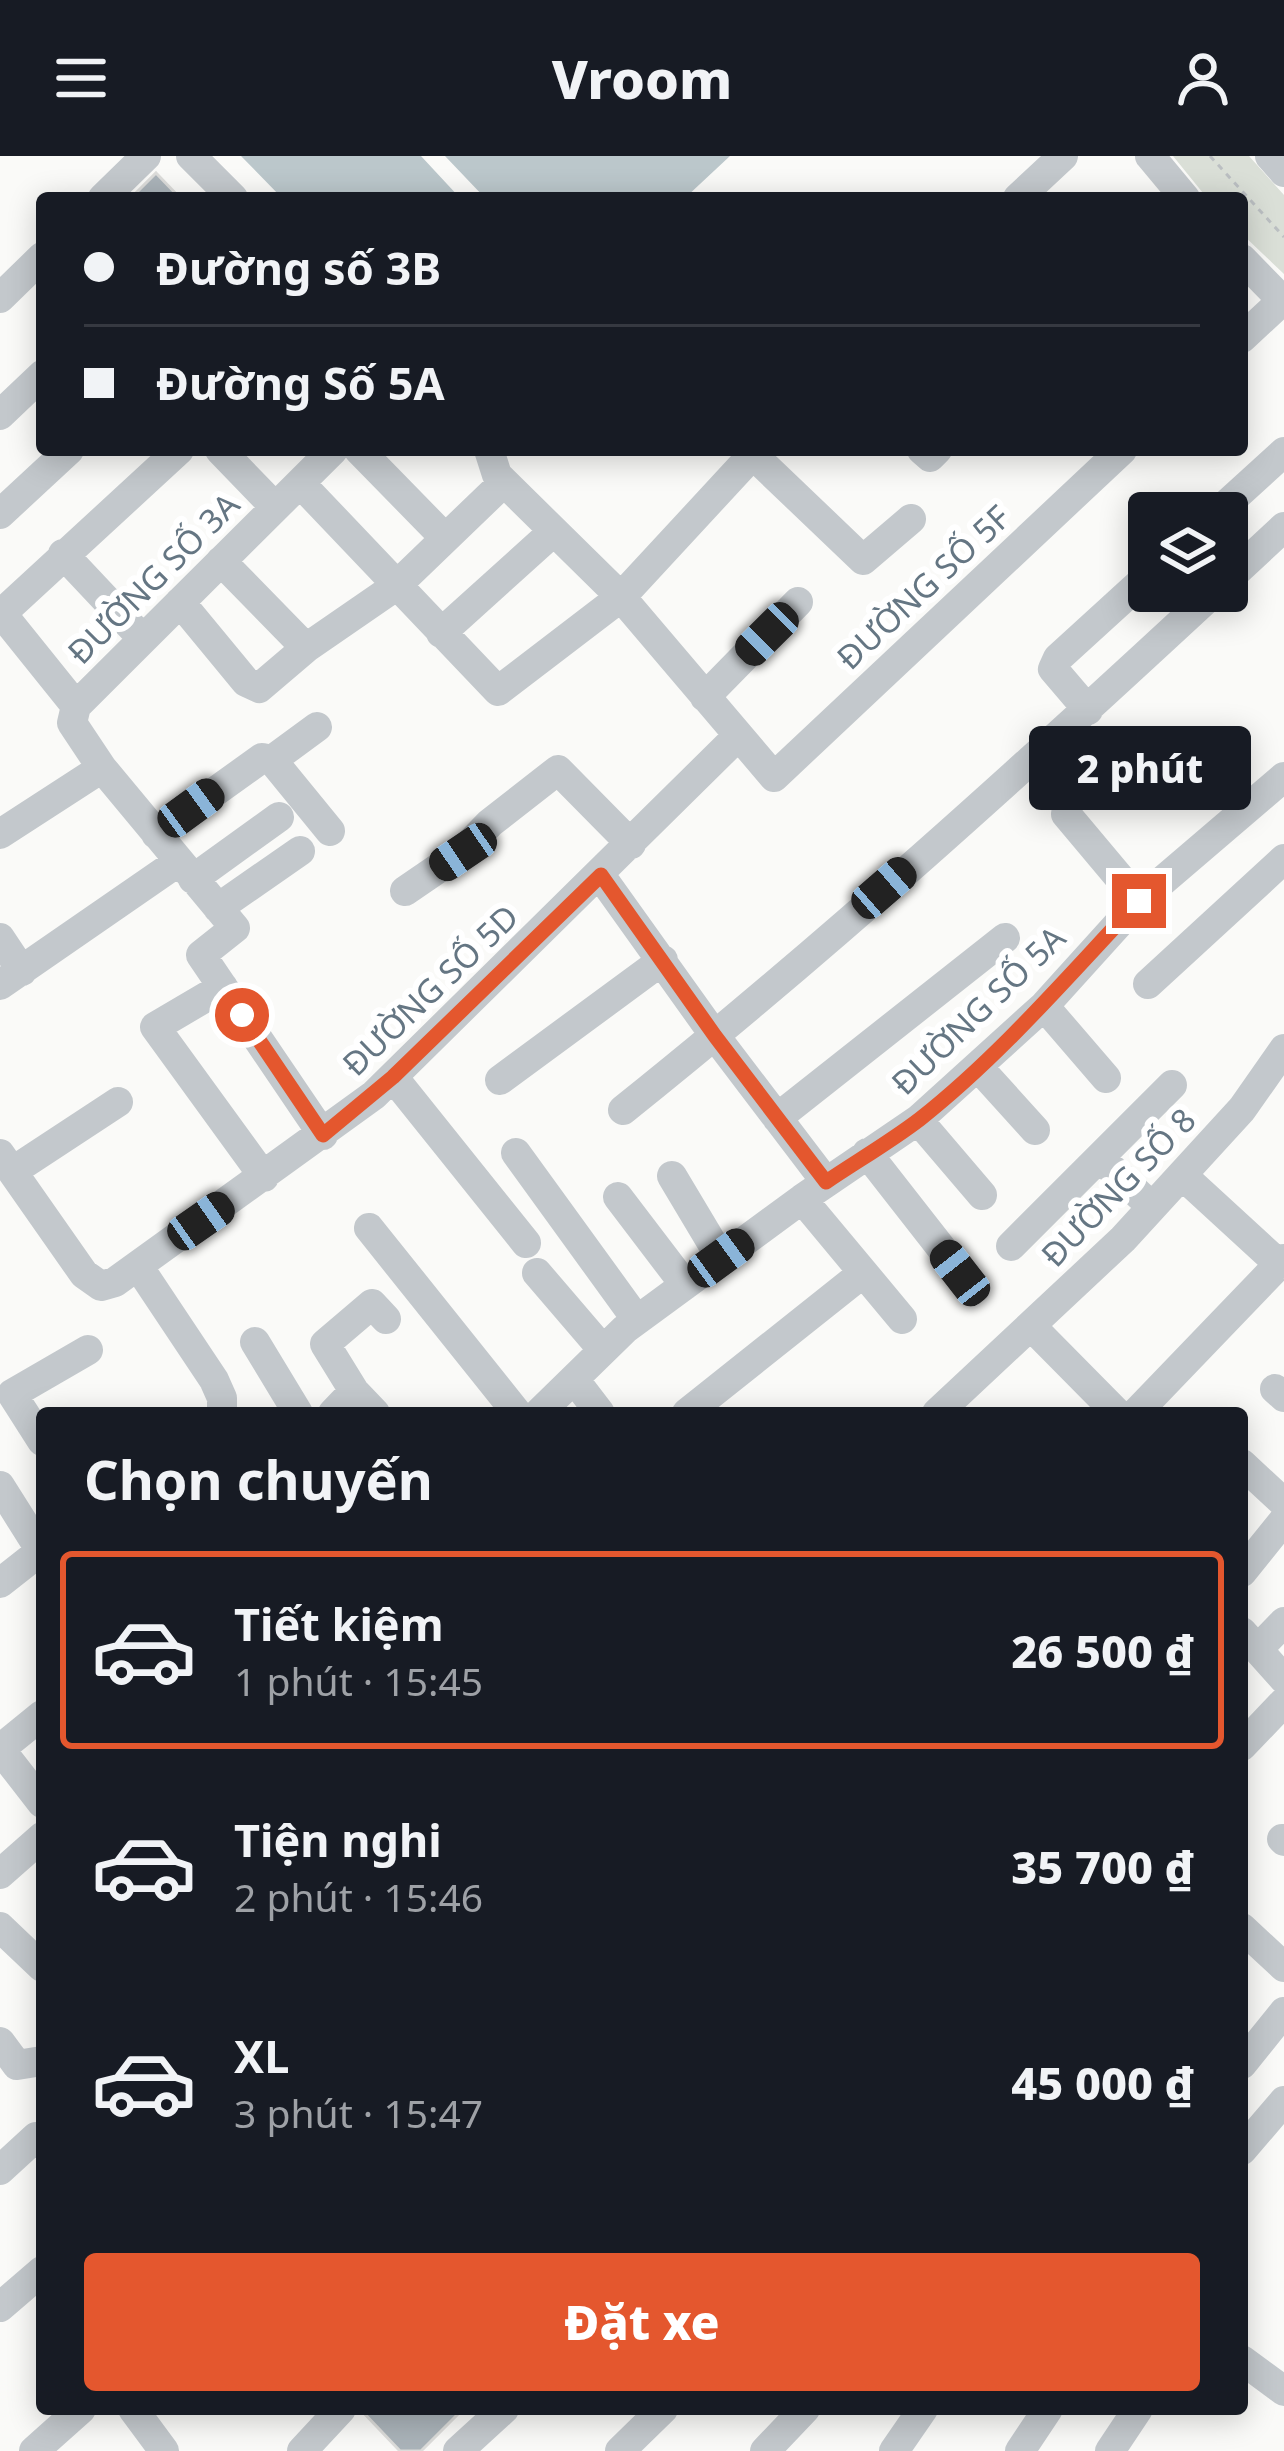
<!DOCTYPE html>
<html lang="vi">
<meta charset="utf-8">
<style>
body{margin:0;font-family:"Noto Sans",sans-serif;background:#242831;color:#f1f3f6;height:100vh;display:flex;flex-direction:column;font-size:45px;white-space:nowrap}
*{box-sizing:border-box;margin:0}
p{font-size:39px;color:#9ea1a6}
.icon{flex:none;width:66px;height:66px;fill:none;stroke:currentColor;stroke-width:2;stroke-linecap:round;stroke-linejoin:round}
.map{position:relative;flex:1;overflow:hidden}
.panel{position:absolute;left:36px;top:1251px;width:1212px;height:1008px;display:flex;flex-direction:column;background:#171b24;border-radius:12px;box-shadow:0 6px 30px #0003}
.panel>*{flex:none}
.hud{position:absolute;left:36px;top:36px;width:1212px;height:264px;border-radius:12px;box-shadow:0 6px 30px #0003;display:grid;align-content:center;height:264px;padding:0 48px;background:#171b24}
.controls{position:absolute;left:1128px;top:336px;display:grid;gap:24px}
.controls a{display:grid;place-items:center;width:120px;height:120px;border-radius:12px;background:#171b24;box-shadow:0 6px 30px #0003;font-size:60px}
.end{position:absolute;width:54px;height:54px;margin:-27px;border:15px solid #e4572e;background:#fff;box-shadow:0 0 0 6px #fff}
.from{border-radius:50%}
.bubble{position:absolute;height:84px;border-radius:12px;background:#171b24;box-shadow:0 6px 30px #0003;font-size:39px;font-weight:800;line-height:84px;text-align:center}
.car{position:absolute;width:36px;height:72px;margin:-36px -18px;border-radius:15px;box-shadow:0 0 9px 3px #0007;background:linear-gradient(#222 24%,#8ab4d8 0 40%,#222 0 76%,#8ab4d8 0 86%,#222 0)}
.hud b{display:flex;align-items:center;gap:42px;height:114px;font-size:45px}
.hud b+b{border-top:3px solid #363941}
.hud i{width:30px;height:30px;background:#f1f3f6}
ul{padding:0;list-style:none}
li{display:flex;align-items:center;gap:36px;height:198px;margin:0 24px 18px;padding:0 24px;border:6px solid transparent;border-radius:12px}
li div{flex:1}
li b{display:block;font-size:45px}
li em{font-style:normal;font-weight:800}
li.current{border-color:#e4572e}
li>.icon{width:108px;height:108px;stroke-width:1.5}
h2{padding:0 48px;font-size:54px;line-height:144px}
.primary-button{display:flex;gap:24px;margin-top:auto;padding:24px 48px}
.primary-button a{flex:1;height:138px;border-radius:12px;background:#e4572e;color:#fff;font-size:48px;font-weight:800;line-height:138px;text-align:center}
header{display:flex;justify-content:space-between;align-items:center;height:156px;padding:0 48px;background:#171b24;font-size:54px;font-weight:800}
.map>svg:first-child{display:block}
.green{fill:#dadfd7}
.water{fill:#bbc7cb}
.building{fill:#aab3b9;stroke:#dcdcda;stroke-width:3}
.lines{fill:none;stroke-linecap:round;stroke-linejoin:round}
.path{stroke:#bbbfc2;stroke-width:3;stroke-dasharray:6 6;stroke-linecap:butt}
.minor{stroke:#c3c8cc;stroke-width:30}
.route{stroke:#e4572e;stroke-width:15}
.labels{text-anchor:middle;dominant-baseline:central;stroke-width:12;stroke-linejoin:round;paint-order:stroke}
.street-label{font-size:33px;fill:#657683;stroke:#fff}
</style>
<header><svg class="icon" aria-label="menu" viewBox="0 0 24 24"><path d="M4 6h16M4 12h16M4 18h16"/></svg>Vroom<svg class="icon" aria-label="person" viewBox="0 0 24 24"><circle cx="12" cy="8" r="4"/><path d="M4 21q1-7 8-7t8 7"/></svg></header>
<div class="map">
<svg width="1284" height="2295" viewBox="0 0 1284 2295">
<rect width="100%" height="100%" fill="#fafaf8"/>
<path class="green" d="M1173 0H1249L1284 39V118L1242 78V42H1207Z"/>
<path class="water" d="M241 0H421L460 42H282Z
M445 0H730L685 42H485Z"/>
<path class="building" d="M156 17 180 42H131Z
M360 2253H463L421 2295H400Z"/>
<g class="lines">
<path class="path" d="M1210 0 1284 81"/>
<path class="minor" d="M191 0 233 42
M1150 0 1185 42
M1270 0 1284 16
M103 42 146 0
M1018 42 1063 0
M1242 103 1284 146
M0 142 42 101
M1242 182 1284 143
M0 259 42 219
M220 294 275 351
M359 294 445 382
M489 294 497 319 621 441 774 621 1122 294
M748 294 863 404 911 363
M922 294 930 301 937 294
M300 327 498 535 621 441 757 294
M1217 357 1284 296
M0 358 69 294
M63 398 143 483
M221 405 306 492
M1227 424 1284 371
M180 446 246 526 259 532 306 492 396 430 504 326
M2 458 76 550
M0 459 179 294
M441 477 554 375
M705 541 798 446
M76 550 72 567 102 612 235 772 201 799 323 979
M76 550 333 294
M1088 554 1053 513 1058 502 1149 419
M272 604 330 675
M1066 658 1139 745
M0 678 102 612
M156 678 262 602 272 604 317 571
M600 719 715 880 826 1026
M193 723 279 661
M405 735 462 696 490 667 558 614 631 688
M218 752 300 695
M0 782 22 815
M1148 828 1284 703
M0 829 178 706
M223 831 155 871 264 1021
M1044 850 1106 922
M978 911 1035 974
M393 921 526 1087
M500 924 663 804
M623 954C828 790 1023 613 1215 435
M777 962 1005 782
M918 964 982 1039
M516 997 637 1164
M867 997 960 1116
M0 998 84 1118 101 1130 115 1126 374 939 737 581
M1100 1002 1152 1051
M13 1015 118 946
M1182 1019 1279 1108
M672 1020 721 1102
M618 1041 685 1129
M802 1043 902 1163
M369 1072 517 1257
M1011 1090 1172 929
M138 1110 214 1224 222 1242V1257
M537 1117 603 1194
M1031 1170 1117 1257
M255 1186 298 1257
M574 1223 600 1257
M1275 1233 1284 1241
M354 1235 375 1257
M333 1257 354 1235 325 1188 372 1148 386 1163
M539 1257 625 1173 802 1043 918 964 1044 850 1139 745 1284 621
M687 1257 863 1117
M937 1257 1123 1083 1242 953 1284 893
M1136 1257 1284 1103
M42 1285 12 1238 88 1194
M1242 1308 1284 1347
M0 1330 41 1395
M1242 1416 1284 1364
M0 1427 42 1394
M1242 1476 1284 1523
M1258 1493 1284 1466
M1242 1590 1284 1546
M0 1593 42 1647
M0 1593 42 1559
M1282 1683 1284 1685
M0 1718 42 1681
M0 1771 42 1811
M1242 1772 1284 1811
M0 1886 17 1909 42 1905
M1242 1908 1284 1856
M1242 1994 1284 1945
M0 2014 36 1981 42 1988
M0 2151 42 2115
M1242 2204 1284 2235
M133 2253 164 2295
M34 2295 81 2253
M302 2295 341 2253
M458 2295 504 2253
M620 2295 663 2253
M765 2295 805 2253
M894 2295 923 2253
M1020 2295 1048 2253
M1110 2295 1138 2253"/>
</g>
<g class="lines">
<path class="route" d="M242 859 323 979 393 921 601 719 715 880 826 1026C857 1005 890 986 920 963 1001 899 1068 820 1139 745"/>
</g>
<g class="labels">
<g class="street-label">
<text transform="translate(153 422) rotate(-45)">ĐƯỜNG SỐ 3A</text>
<text transform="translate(923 431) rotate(-43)">ĐƯỜNG SỐ 5F</text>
<text transform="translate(430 834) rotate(-44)">ĐƯỜNG SỐ 5D</text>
<text transform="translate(978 854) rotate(-44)">ĐƯỜNG SỐ 5A</text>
<text transform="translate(1118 1031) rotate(-46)">ĐƯỜNG SỐ 8</text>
</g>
</g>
</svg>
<div class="controls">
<a><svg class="icon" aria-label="layers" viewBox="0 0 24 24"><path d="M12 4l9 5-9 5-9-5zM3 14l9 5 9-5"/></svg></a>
</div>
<i class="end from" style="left:242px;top:859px"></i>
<i class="end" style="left:1139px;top:745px"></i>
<div class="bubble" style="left:1029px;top:570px;width:222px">2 phút</div>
<i class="car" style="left:767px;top:478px;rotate:225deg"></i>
<i class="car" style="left:191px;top:652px;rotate:54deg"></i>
<i class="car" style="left:463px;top:696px;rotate:236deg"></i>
<i class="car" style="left:884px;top:732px;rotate:49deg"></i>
<i class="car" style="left:201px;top:1065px;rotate:55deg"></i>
<i class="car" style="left:721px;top:1102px;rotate:54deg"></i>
<i class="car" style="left:960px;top:1117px;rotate:322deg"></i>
<div class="hud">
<b><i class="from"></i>Đường số 3B</b>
<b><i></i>Đường Số 5A</b>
</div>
<section class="panel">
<h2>Chọn chuyến</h2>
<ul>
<li class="current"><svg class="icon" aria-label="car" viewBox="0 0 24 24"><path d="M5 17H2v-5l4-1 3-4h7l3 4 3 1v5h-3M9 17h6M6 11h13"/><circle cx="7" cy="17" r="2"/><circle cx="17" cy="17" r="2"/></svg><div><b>Tiết kiệm</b><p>1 phút · 15:45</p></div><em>26 500 ₫</em></li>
<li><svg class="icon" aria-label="car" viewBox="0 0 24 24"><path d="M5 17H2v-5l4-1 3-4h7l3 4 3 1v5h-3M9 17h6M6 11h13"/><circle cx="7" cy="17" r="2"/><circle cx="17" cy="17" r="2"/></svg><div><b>Tiện nghi</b><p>2 phút · 15:46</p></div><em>35 700 ₫</em></li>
<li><svg class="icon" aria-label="car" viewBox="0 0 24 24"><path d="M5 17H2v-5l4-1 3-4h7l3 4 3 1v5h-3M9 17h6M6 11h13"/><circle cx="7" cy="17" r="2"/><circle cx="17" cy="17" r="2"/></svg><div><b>XL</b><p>3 phút · 15:47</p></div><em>45 000 ₫</em></li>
</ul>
<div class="primary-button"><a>Đặt xe</a></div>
</section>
</div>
